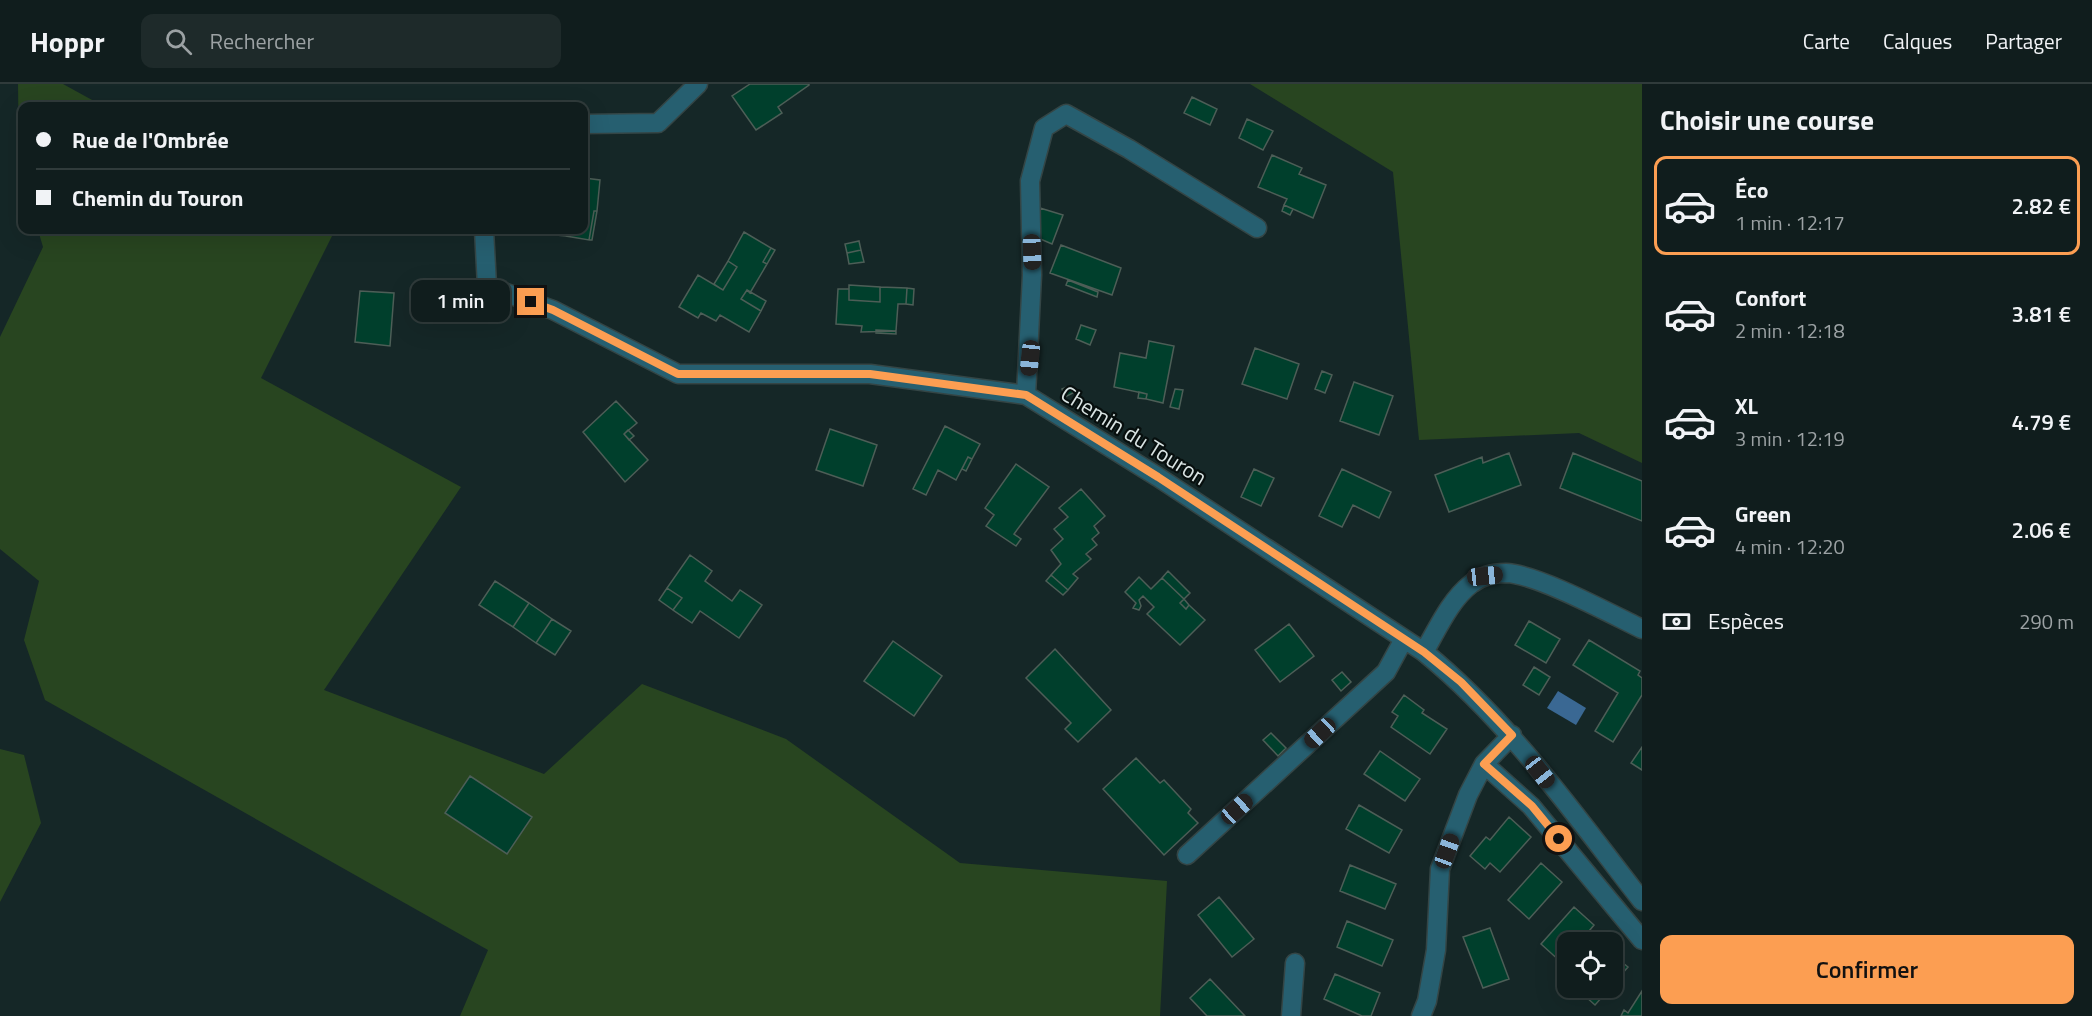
<!DOCTYPE html>
<html lang="fr">
<meta charset="utf-8">
<style>
body{margin:0;font-family:"Titillium Web",sans-serif;background:#1e2a2a;color:#f1f3f6;height:100vh;display:flex;flex-direction:column;font-size:22px;white-space:nowrap}
*{box-sizing:border-box;margin:0}
p{font-size:20px;color:#9ca2a4}
.icon{flex:none;width:33px;height:33px;fill:none;stroke:currentColor;stroke-width:2;stroke-linecap:round;stroke-linejoin:round}
.map{position:relative;flex:1;overflow:hidden}
.details{display:flex;flex-direction:column;background:#101d1d;width:450px}
.details>*{flex:none}
.hud{position:absolute;left:18px;top:18px;width:570px;height:132px;border-radius:12px;box-shadow:0 6px 24px #0002,0 0 0 2px #303b3b;display:grid;align-content:center;height:132px;padding:0 18px;background:#101d1d}
.controls{position:absolute;left:1557px;top:848px;display:grid;gap:12px}
.controls a{display:grid;place-items:center;width:66px;height:66px;border-radius:12px;background:#101d1d;box-shadow:0 6px 24px #0002,0 0 0 2px #303b3b;font-size:30px}
.end{position:absolute;width:27px;height:27px;margin:-14px;border:8px solid #fc9e52;background:#111;box-shadow:0 0 0 3px #111}
.from{border-radius:50%}
.bubble{position:absolute;height:42px;border-radius:12px;background:#101d1d;box-shadow:0 6px 24px #0002,0 0 0 2px #303b3b;font-size:20px;font-weight:600;line-height:42px;text-align:center}
.car{position:absolute;width:18px;height:36px;margin:-18px -9px;border-radius:8px;box-shadow:0 0 4px 2px #0007;background:linear-gradient(#222 24%,#8ab4d8 0 40%,#222 0 76%,#8ab4d8 0 86%,#222 0)}
.hud b{display:flex;align-items:center;gap:21px;height:57px;font-size:22px}
.hud b+b{border-top:2px solid #303b3b}
.hud i{width:15px;height:15px;background:#f1f3f6}
ul{padding:0;list-style:none}
li{display:flex;align-items:center;gap:18px;height:99px;margin:0 12px 9px;padding:0 6px;border:3px solid transparent;border-radius:12px}
li div{flex:1}
li b{display:block;font-size:22px}
li em{font-style:normal;font-weight:600}
li.current{border-color:#fc9e52}
li>.icon{width:54px;height:54px;stroke-width:1.5}
h2{padding:0 18px;font-size:27px;line-height:72px}
.pay{display:flex;align-items:center;gap:15px;height:66px;padding:0 18px;font-size:22px}
.pay p{margin-inline-start:auto}
.cta{display:flex;gap:12px;margin-top:auto;padding:12px 18px}
.cta a{flex:1;height:69px;border-radius:12px;background:#fc9e52;color:#111;font-size:24px;font-weight:600;line-height:69px;text-align:center}
header{display:flex;align-items:center;gap:36px;box-sizing:border-box;height:84px;padding:0 30px;background:#101d1d;border-bottom:2px solid #303b3b}
header strong{font-size:28px}
nav{display:flex;gap:33px;margin-inline-start:auto;font-size:21px}
.search{width:420px;height:54px;background:#1e2a2a;display:flex;align-items:center;gap:15px;box-sizing:border-box;padding:0 21px;border-radius:12px;color:#9ca2a4;font-size:22px}
main{display:flex;flex:1;min-height:0}
.map>svg:first-child{display:block}
.green{fill:#284520}
.water{fill:#3a6893}
.building{fill:#003f2c;stroke:#4d5e57;stroke-width:1.5}
.lines{fill:none;stroke-linecap:round;stroke-linejoin:round}
.minor-casing{stroke:#344545;stroke-width:21}
.minor{stroke:#265f70;stroke-width:18}
.route{stroke:#fc9e52;stroke-width:8}
.labels{text-anchor:middle;dominant-baseline:central;stroke-width:4.5;stroke-linejoin:round;paint-order:stroke}
.street-label{font-size:22px;fill:#d9e4e3;stroke:#070f0e}
</style>
<header>
<strong>Hoppr</strong>
<div class="search"><svg class="icon" aria-label="search" viewBox="0 0 24 24"><circle cx="10" cy="10" r="6"/><path d="M15 15l6 6"/></svg>Rechercher</div>
<nav><a>Carte</a><a>Calques</a><a>Partager</a></nav>
</header>
<main>
<div class="map">
<svg width="1642" height="932" viewBox="0 0 1642 932">
<rect width="100%" height="100%" fill="#152727"/>
<path class="green" d="M18 0H63L103 22H22V89L19 76Z
M1250 0H1642V379L1579 349 1419 356 1393 88Z
M38 146H325L333 150 261 294 461 403 324 606 544 690 642 600 786 655 960 779 1167 797 1160 932H460L488 866 45 616 24 556 39 497 0 465V253L43 163Z
M0 665 24 671 41 739 0 818Z"/>
<path class="water" d="M1558 607 1586 624 1576 641 1547 624Z"/>
<path class="building" d="M750 0H809V1L778 23 782 29 756 46 732 12Z
M1192 13 1217 25 1210 41 1184 29Z
M1247 35 1273 47 1263 66 1239 54Z
M1272 71 1302 84 1299 90 1326 101 1313 134 1284 121 1287 115 1258 103Z
M584 94 600 96 597 127H594L589 156 566 152V147L557 146H584Z
M1284 121 1293 125 1290 131 1282 127Z
M1040 124 1063 131 1052 160 1038 154Z
M594 127H597L592 156H589Z
M557 146 566 147V152L556 151Z
M744 148 771 164 763 178 767 180 750 209 747 206 741 215 761 227 749 248 720 231 716 237 701 229 698 234 679 223 698 191 723 206 737 183 728 177Z
M859 157 861 166 847 169 845 160Z
M1061 161 1121 184 1112 211 1050 189Z
M771 164 775 166 767 180 763 178Z
M861 166 864 178 849 180 847 169Z
M728 177 737 183 723 206 714 200Z
M1068 196 1098 208 1097 213 1066 201Z
M849 201 880 203V218L849 216Z
M880 203 907 204 906 220H898L896 247 861 248 862 242 836 240 838 205H849V216L880 218Z
M907 204 914 205 913 221 906 220Z
M747 206 766 217 761 227 741 215Z
M360 207 394 209 390 262 355 258Z
M1081 241 1096 246 1090 261 1076 255Z
M876 246 896 247V250L876 249Z
M1149 257 1174 262 1163 319 1146 315 1147 310 1114 303 1120 269 1146 274Z
M1255 264 1299 280 1287 315 1242 300Z
M1322 287 1332 291 1325 309 1315 305Z
M1354 298 1393 312 1379 351 1340 337Z
M1070 302 1073 309 1065 313 1062 305Z
M1175 305 1183 306 1179 325 1170 323Z
M1139 308 1147 310 1146 315 1138 314Z
M616 317 637 339 624 350 648 376 625 398 583 348Z
M945 342 980 360 972 375 968 373 956 396 938 386 926 411 913 405Z
M830 345 877 361 863 402 816 386Z
M628 346 634 352 629 356 624 350Z
M1509 369 1521 401 1449 428 1435 391 1482 373 1483 379Z
M1573 369 1642 397V437L1560 404Z
M968 373 972 375 966 387 962 385Z
M1016 380 1049 403 1014 450 1021 455 1016 462 986 442 994 431 985 424Z
M1254 385 1274 394 1261 422 1241 413Z
M1342 385 1391 408 1379 434 1353 421 1342 443 1319 432Z
M1081 405 1105 432 1094 442 1099 449 1092 455 1097 461 1086 470 1091 475 1073 490 1078 494 1068 506 1051 491 1061 480 1051 466 1063 455 1054 445 1068 433 1059 424Z
M690 471 712 487 705 497 732 517 740 506 762 521 739 554 700 527 692 539 673 526 682 514 667 504Z
M1168 487 1190 509 1184 515 1162 494Z
M1051 491 1068 506 1063 511 1046 497Z
M1139 493 1151 505 1162 494 1184 515 1180 519 1186 525 1189 521 1205 536 1180 561 1147 530 1154 523 1143 512 1139 516 1141 522 1139 526 1133 524 1136 519 1125 508Z
M495 497 529 519 513 543 479 521Z
M667 504 682 514 673 526 659 516Z
M1184 515 1189 521 1186 525 1180 519Z
M529 519 552 535 536 559 513 543Z
M552 535 571 547 555 571 536 559Z
M1529 537 1560 555 1546 579 1515 561Z
M1289 540 1314 572 1280 598 1255 566Z
M1589 556 1640 587 1638 591 1642 594V611L1613 658 1595 647 1618 609 1573 581Z
M893 557 942 592 914 632 864 597Z
M1055 565 1111 626 1078 658 1065 645 1071 639 1026 594Z
M1534 583 1550 593 1539 611 1523 601Z
M1342 588 1351 598 1341 607 1332 596Z
M1404 611 1424 626 1422 629 1447 645 1430 670 1391 643 1398 632 1392 628Z
M1271 649 1286 664 1278 672 1263 656Z
M1642 663V686L1631 679Z
M1380 667 1420 695 1405 717 1364 690Z
M1136 674 1160 699 1164 696 1191 725 1188 729 1198 739 1164 771 1103 705Z
M470 692 532 733 507 770 445 729Z
M1359 721 1402 746 1389 769 1346 745Z
M1509 733 1531 753 1500 788 1490 779 1485 785 1470 772 1486 753 1490 756Z
M1541 779 1562 798 1529 835 1508 816Z
M1350 781 1396 800 1385 825 1340 807Z
M1219 813 1254 855 1232 873 1198 831Z
M1574 823 1594 841 1580 858H1568V872L1562 879 1541 860Z
M1347 837 1393 856 1382 882 1337 863Z
M1490 844 1509 895 1483 904 1463 853Z
M1612 870 1628 883 1612 901Z
M1335 890 1380 909 1371 932H1362L1324 915Z
M1210 895 1245 932H1207L1190 914Z
M1575 903H1611L1595 921Z
M1642 907V932H1621L1624 926 1628 929Z"/>
<g class="lines">
<g class="minor-casing">
<path id="minor" d="M584 40 658 39 698 0
M484 146 487 202 553 226 678 290H870L1026 311 1158 393 1424 568C1510 638 1574 730 1642 817
M1026 311 1032 191 1030 97 1044 44 1066 30 1129 65 1257 144
M1424 568C1437 546 1450 516 1471 500 1481 492 1493 489 1506 489 1537 490 1611 530 1642 545
M1484 680 1531 722 1642 856
M1187 771 1386 588 1404 555
M1291 932 1295 879
M1421 932 1427 917 1436 866 1440 785 1468 711 1484 680 1512 651"/>
</g>
<use href="#minor" class="minor"/>
</g>
<g class="lines">
<path class="route" d="M531 218 553 226 678 290H870L1026 311 1158 393 1424 568 1461 598 1512 651 1484 680 1532 722 1559 755"/>
</g>
<g class="labels">
<g class="street-label">
<text transform="translate(1134 351) rotate(32)">Chemin du Touron</text>
</g>
</g>
</svg>
<div class="controls">
<a><svg class="icon" aria-label="locate" viewBox="0 0 24 24"><circle cx="12" cy="12" r="6"/><path d="M12 2v4M12 18v4M2 12h4M18 12h4"/></svg></a>
</div>
<i class="end from" style="left:1559px;top:755px"></i>
<i class="end" style="left:531px;top:218px"></i>
<div class="bubble" style="left:411px;top:196px;width:99px">1 min</div>
<i class="car" style="left:1032px;top:168px;rotate:178deg"></i>
<i class="car" style="left:1030px;top:274px;rotate:186deg"></i>
<i class="car" style="left:1485px;top:492px;rotate:84deg"></i>
<i class="car" style="left:1320px;top:649px;rotate:227deg"></i>
<i class="car" style="left:1540px;top:688px;rotate:142deg"></i>
<i class="car" style="left:1237px;top:725px;rotate:48deg"></i>
<i class="car" style="left:1447px;top:767px;rotate:20deg"></i>
<div class="hud">
<b><i class="from"></i>Rue de l'Ombrée</b>
<b><i></i>Chemin du Touron</b>
</div>
</div>
<section class="details">
<h2>Choisir une course</h2>
<ul>
<li class="current"><svg class="icon" aria-label="car" viewBox="0 0 24 24"><path d="M5 17H2v-5l4-1 3-4h7l3 4 3 1v5h-3M9 17h6M6 11h13"/><circle cx="7" cy="17" r="2"/><circle cx="17" cy="17" r="2"/></svg><div><b>Éco</b><p>1 min · 12:17</p></div><em>2.82 €</em></li>
<li><svg class="icon" aria-label="car" viewBox="0 0 24 24"><path d="M5 17H2v-5l4-1 3-4h7l3 4 3 1v5h-3M9 17h6M6 11h13"/><circle cx="7" cy="17" r="2"/><circle cx="17" cy="17" r="2"/></svg><div><b>Confort</b><p>2 min · 12:18</p></div><em>3.81 €</em></li>
<li><svg class="icon" aria-label="car" viewBox="0 0 24 24"><path d="M5 17H2v-5l4-1 3-4h7l3 4 3 1v5h-3M9 17h6M6 11h13"/><circle cx="7" cy="17" r="2"/><circle cx="17" cy="17" r="2"/></svg><div><b>XL</b><p>3 min · 12:19</p></div><em>4.79 €</em></li>
<li><svg class="icon" aria-label="car" viewBox="0 0 24 24"><path d="M5 17H2v-5l4-1 3-4h7l3 4 3 1v5h-3M9 17h6M6 11h13"/><circle cx="7" cy="17" r="2"/><circle cx="17" cy="17" r="2"/></svg><div><b>Green</b><p>4 min · 12:20</p></div><em>2.06 €</em></li>
</ul>
<div class="pay"><svg class="icon" aria-label="cash" viewBox="0 0 24 24"><path d="M3 7h18v10H3z"/><circle cx="12" cy="12" r="2"/></svg>Espèces<p>290 m</p></div>
<div class="cta"><a>Confirmer</a></div>
</section>
</main>
